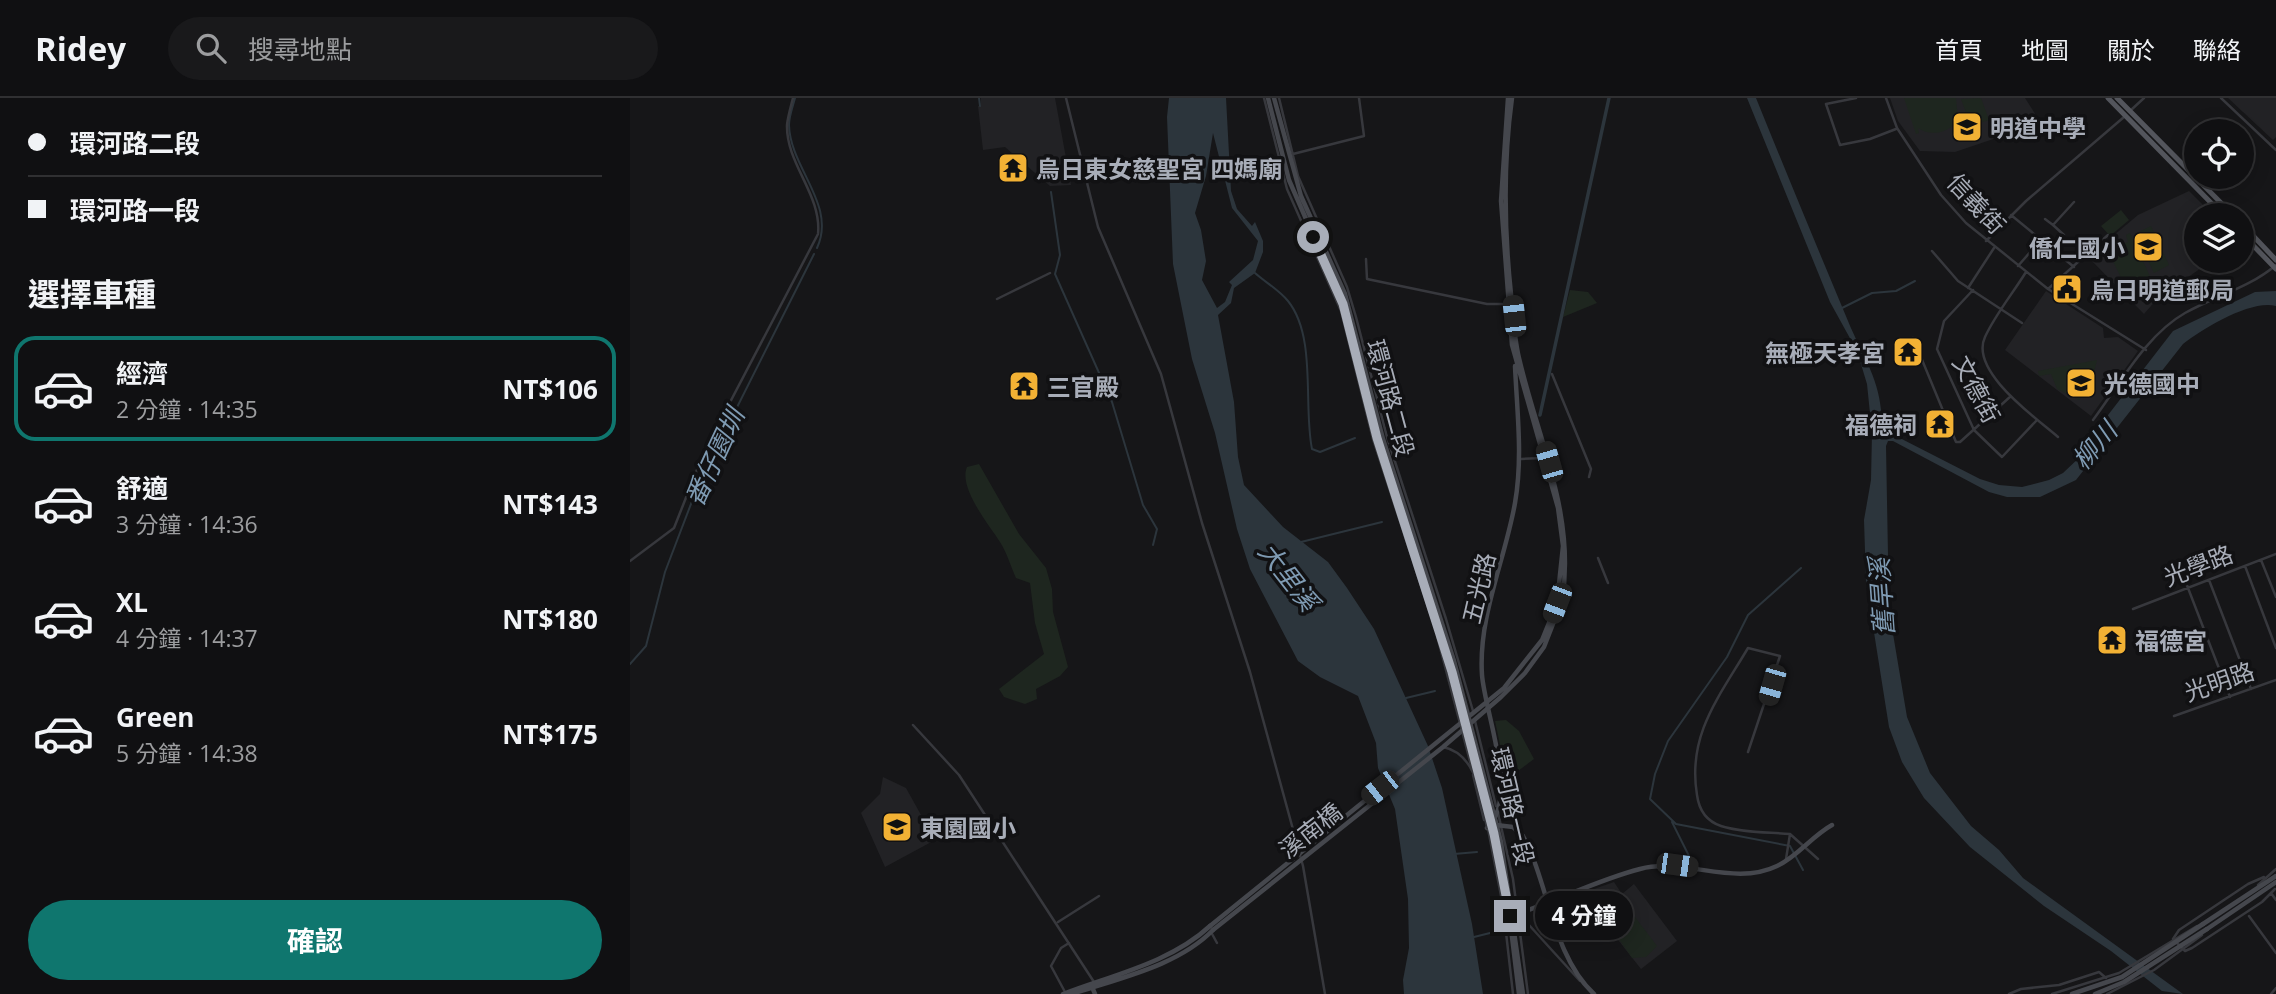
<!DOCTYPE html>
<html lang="zh-TW">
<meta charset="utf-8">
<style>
body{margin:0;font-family:"Open Sans","Noto Sans TC",sans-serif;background:#19191b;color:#f1f3f6;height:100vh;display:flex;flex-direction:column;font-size:26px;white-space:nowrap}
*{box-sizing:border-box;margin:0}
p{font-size:23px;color:#9c9d9f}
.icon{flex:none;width:38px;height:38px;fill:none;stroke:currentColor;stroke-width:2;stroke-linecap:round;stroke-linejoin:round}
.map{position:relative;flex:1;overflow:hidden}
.sheet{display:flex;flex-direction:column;background:#101012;width:630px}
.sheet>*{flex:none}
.banner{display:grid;align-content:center;height:154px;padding:0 28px;background:#101012}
.fabs{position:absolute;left:1554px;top:21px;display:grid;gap:14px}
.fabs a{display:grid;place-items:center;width:70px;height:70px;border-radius:50%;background:#101012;box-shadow:0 4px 18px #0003,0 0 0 2px #303032;font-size:35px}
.end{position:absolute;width:32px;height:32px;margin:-16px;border:9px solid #a8adb8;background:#111;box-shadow:0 0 0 4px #111}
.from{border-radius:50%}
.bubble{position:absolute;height:49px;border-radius:24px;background:#101012;box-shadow:0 4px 18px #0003,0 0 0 2px #303032;font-size:23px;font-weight:700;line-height:49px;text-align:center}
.car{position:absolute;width:21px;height:42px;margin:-21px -10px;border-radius:9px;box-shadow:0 0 5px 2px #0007;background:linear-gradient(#222 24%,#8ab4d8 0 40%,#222 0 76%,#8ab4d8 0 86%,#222 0)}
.banner b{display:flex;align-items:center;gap:24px;height:66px;font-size:26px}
.banner b+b{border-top:2px solid #303032}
.banner i{width:18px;height:18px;background:#f1f3f6}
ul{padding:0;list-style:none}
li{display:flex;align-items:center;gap:21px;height:105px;margin:0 14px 10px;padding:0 14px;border:4px solid transparent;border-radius:21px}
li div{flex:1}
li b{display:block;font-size:26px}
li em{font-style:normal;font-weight:700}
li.current{border-color:#0f766e}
li>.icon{width:63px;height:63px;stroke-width:1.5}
h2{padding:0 28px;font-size:32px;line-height:84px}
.primary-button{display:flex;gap:14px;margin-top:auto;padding:14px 28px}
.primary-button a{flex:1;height:80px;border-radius:42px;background:#0f766e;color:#fff;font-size:28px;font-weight:700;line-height:80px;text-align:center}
header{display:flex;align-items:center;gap:42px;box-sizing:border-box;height:98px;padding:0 35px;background:#101012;border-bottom:2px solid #303032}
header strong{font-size:33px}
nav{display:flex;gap:38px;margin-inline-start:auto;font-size:24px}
.search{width:490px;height:63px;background:#19191b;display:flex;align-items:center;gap:18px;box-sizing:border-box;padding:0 24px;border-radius:38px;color:#9c9d9f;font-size:26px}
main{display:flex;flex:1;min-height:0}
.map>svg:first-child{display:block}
.built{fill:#222225}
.green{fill:#1e261f}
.water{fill:#2c353c;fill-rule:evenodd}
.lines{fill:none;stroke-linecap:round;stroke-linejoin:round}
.stream{stroke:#2c353c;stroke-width:2}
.canal{stroke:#2c353c;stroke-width:3.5}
.street{stroke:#37383d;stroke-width:2.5}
.secondary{stroke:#45474d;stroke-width:4.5}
.primary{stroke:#53555c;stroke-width:5}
.street-bridge{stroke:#37383d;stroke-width:2.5}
.secondary-bridge{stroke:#45474d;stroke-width:4.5}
.route{stroke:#a8adb8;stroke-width:9}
.labels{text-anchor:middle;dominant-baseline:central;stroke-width:7;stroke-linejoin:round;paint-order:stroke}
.poi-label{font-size:24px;font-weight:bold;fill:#a8adb8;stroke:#111113;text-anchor:start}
.street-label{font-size:24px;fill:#a8adb8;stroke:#111113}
.water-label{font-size:26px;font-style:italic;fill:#7f9bb3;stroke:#111113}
</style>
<header>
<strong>Ridey</strong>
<div class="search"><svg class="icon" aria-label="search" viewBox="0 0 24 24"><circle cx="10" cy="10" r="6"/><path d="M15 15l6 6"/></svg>搜尋地點</div>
<nav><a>首頁</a><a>地圖</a><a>關於</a><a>聯絡</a></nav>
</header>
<main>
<section class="sheet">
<div class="banner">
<b><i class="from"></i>環河路二段</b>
<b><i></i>環河路一段</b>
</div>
<h2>選擇車種</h2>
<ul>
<li class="current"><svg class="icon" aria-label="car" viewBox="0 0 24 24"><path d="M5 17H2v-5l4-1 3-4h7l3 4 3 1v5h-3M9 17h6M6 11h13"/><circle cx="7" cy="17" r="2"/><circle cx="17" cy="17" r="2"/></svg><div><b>經濟</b><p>2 分鐘 · 14:35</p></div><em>NT$106</em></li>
<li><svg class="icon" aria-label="car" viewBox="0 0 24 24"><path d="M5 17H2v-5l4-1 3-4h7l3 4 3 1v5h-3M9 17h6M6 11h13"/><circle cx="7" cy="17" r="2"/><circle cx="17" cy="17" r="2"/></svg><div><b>舒適</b><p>3 分鐘 · 14:36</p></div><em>NT$143</em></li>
<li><svg class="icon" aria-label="car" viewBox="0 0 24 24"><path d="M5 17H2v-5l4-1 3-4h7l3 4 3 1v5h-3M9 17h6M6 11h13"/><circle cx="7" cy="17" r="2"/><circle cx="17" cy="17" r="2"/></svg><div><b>XL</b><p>4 分鐘 · 14:37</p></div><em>NT$180</em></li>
<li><svg class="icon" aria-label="car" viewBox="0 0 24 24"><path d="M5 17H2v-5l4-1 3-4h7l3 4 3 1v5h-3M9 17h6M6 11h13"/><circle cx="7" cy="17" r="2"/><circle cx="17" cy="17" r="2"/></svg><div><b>Green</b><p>5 分鐘 · 14:38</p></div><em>NT$175</em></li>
</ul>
<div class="primary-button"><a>確認</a></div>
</section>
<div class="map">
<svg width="1646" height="896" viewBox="0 0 1646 896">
<rect width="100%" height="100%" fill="#161618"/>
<path class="built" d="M351 0H425L441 87 420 88 375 49 353 52 348 8H351Z
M1260 0H1395L1411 25 1325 54 1290 53 1268 23Z
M1598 0H1646V39L1643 42Z
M1559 93 1583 117H1566V163H1581L1527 201 1514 216 1458 159 1508 117Z
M1416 193 1473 230 1474 240 1488 239 1508 253 1461 318 1375 252Z
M253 679 276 690 305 742 255 769 231 715 250 696Z
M984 784 992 796 1004 786 1047 843 1011 871 985 838 964 791Z"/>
<path class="green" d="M1274 0H1326L1328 22C1318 35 1302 39 1288 30L1289 35 1286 36Z
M1351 0 1359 22 1341 28 1331 1Z
M1491 112 1499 122 1480 138 1471 128Z
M1521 128 1539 167 1524 175 1505 136Z
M1500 135 1529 198 1525 200 1518 186 1509 194 1496 190 1482 161 1485 148 1498 144 1496 137Z
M940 192 958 194 967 205 933 219Z
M1467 262 1460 291 1449 302 1427 291 1421 276 1409 278 1408 273Z
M349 366 389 436 416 470 422 491 423 514 438 569 430 578 406 591 407 601 395 606 374 599 369 591 414 556 405 525 400 485 386 480C381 469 377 455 370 444 360 428 328 390 337 369Z
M876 622 889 633 904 661 884 676 876 675 865 623Z
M994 814 1002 815 1027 848 1016 859 1002 860 983 833 982 823Z"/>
<path class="water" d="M539 0H596L601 93 607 111 622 128 625 124 633 143V154L625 175 604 190 601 205 588 217 604 304 608 359 614 387 653 429 698 464 717 490 744 531 798 648 812 690 842 826 853 896H774L773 882 779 850 778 801 765 711 748 670 746 645 728 598 690 579 668 563 620 471 607 431 585 335 562 261 543 166 537 19ZM583 35 602 110 628 143 623 162 599 184 602 187 595 204 587 210 572 182 576 163 571 132 565 115 576 78Z
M1117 0H1126C1156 74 1187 149 1218 223 1231 255 1248 278 1251 312L1256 317 1262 336 1350 381 1369 387 1392 389 1419 382 1433 375 1452 357 1468 330 1543 233 1625 194 1646 193V208C1622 201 1573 230 1553 246L1446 382 1410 399H1377L1359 394 1263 343H1258L1256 348 1259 512 1277 619 1300 675 1341 728 1369 752 1393 780 1553 896 1532 893 1481 853 1414 808 1340 749 1294 700 1272 664 1259 629 1236 484 1234 422 1241 382 1242 335 1237 286 1227 253 1200 204Z"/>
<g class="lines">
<path class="stream" d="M165 0C163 8 159 18 159 27 160 70 207 107 187 150
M349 0 350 8
M421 94 430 157 425 176 482 304 513 407 527 431 523 447
M625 175C635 184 649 192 658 203 687 239 673 308 682 351L690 354 725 340
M1212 210 1242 195 1266 193 1285 183
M671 444 752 424
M1171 470 1118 517 1097 559 1038 643 1025 676 1020 701 1046 726 1160 748 1173 772
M0 566 16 548 35 474 69 385 184 156
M776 600 805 593
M1042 724 1062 764
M824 756 847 754
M844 839 860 835"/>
<path class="canal" d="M910 317 979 0"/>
<path class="street" d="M436 0 468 129 531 276 572 425 620 574 673 768 695 896
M634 0 657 91 711 213 743 341 800 515
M649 0 668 78 717 189 726 219 757 339 816 521 843 613
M1226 0 1196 6 1210 47 1240 41 1266 31
M1256 0 1267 30 1311 97 1336 125 1418 191 1516 252
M1591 0 1646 52
M1501 12 1514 0
M663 56 734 38 729 0
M1381 117 1444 169
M1415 121 1423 127 1444 104
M1356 143 1396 103 1494 19
M1422 152 1434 137 1423 127
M1302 153 1328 183 1392 225
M736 161 737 181 857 206H878
M1388 168 1409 144
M1396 174C1383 195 1365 217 1355 239 1339 273 1406 320 1428 339
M1338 190 1364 150
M1418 191 1478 137
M1343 192 1314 223 1307 251 1344 332 1372 359 1407 322
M367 201 420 175
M1283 240 1326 344H1330L1381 298
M922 276 961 371 959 379
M1463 322C1490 286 1516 237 1555 215 1585 198 1619 190 1646 167
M1229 324 1266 322
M891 361 912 360
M968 460 978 485
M1631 462 1646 499
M0 463 44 430 74 354 188 136C192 97 156 66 157 27 158 18 161 8 163 0
M1615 468 1646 550
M1553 477 1600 599
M1579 482 1621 591
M1503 511 1646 456
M807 538 842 671
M1544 618 1646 582
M845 623 866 708
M283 627 329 677 464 884
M1118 654 1150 558 1118 550C1089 599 1057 637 1067 697 1069 712 1076 723 1091 728 1113 735 1138 734 1160 736
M843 677 854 722
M868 715 883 781 898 896
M858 731 873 808 883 896
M1160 736 1188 761
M1156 761 1160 736
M1634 779 1618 786 1549 832 1543 841 1555 853 1562 850 1632 804 1645 791
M1628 787 1646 771
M1641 795 1646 802
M889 816 950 883
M1619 818 1646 855
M428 824 469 798
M581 834 587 845
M435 894 421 868 431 850 439 845
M1379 896 1391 891 1429 887 1469 874 1476 880
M1641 896 1646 890"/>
<path class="secondary" d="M638 0 659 82 713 206 747 340 833 615 876 790 889 896
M644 0 671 98 715 196 753 341 824 563 871 744 893 896
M878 0 871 103 882 247 928 410 933 448 927 505
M882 0C873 66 874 130 881 196 883 217 884 239 889 260 908 342 946 417 932 503
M866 727 883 729 893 738C919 786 922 857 964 896
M857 730C890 700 855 616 852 577 848 519 875 462 885 405 893 359 887 314 885 268
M874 820C920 807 963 783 1010 771 1054 759 1104 789 1147 768 1167 759 1182 738 1202 727
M1573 826 1646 778
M1577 831 1646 784
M462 889 465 896
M433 896C482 877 540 865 580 828
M442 896C489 880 548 868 583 832"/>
<path class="primary" d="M1478 0 1593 117
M1487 0 1603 117
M1612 126 1646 162
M1612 136 1646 171"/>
<path class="street-bridge" d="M813 649C848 656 851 701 857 730
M1422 896 1489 875 1567 828
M1477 896 1524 872 1572 837"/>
<path class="secondary-bridge" d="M580 828 874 590 912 542 927 505
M583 832 813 649 871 599 895 575 914 549 932 503
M1442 896 1492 879 1573 826
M1465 896 1494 884 1577 831"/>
</g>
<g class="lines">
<path class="route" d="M683 139 713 206 747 340 822 574 864 736 880 818"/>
</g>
<defs>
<g id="school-square" transform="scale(1.575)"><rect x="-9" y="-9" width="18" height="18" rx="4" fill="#f2b134" stroke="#111113"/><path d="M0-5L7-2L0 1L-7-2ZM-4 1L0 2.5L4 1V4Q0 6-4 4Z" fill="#111"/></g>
<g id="temple-square" transform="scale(1.575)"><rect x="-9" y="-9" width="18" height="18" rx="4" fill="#f2b134" stroke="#111113"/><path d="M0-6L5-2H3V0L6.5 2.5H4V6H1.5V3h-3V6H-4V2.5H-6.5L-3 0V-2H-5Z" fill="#111"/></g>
<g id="civic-square" transform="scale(1.575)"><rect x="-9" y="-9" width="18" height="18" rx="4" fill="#f2b134" stroke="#111113"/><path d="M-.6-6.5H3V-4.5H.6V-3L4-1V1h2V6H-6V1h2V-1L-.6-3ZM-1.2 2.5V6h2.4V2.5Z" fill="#111"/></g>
</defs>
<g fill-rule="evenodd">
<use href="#school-square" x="1337" y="29"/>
<use href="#temple-square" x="383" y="70"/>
<use href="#school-square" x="1518" y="149"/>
<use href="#civic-square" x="1437" y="191"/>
<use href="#temple-square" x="1278" y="254"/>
<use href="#school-square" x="1451" y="285"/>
<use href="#temple-square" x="394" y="288"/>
<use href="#temple-square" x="1310" y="326"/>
<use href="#temple-square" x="1482" y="542"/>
<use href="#school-square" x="267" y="729"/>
</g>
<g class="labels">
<g class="poi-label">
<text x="1360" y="29">明道中學</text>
<text x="406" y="70">烏日東女慈聖宮 四媽廟</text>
<text x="1495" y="149" text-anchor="end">僑仁國小</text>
<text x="1460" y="191">烏日明道郵局</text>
<text x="1255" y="254" text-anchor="end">無極天孝宮</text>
<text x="1474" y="285">光德國中</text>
<text x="417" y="288">三官殿</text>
<text x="1287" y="326" text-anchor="end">福德祠</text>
<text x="1505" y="542">福德宮</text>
<text x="290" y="729">東園國小</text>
</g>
<g class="street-label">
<text transform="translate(1347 105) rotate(47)">信義街</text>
<text transform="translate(1347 291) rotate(62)">文德街</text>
<text transform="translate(761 300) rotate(75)">環河路二段</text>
<text transform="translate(1568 467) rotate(-21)">光學路</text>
<text transform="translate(848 490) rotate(-77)">五光路</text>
<text transform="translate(1589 583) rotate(-19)">光明路</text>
<text transform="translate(883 708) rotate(77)">環河路一段</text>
<text transform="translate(680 732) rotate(-38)">溪南橋</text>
</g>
<g class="water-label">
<text transform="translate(1464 347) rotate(-49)">柳川</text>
<text transform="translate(84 359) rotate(-65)">番仔園圳</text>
<text transform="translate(659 478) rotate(52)">大里溪</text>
<text transform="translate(1251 499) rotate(-94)">舊旱溪</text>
</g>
</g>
</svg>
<div class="fabs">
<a><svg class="icon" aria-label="locate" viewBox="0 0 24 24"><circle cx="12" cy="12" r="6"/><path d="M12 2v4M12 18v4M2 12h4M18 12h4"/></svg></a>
<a><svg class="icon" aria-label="layers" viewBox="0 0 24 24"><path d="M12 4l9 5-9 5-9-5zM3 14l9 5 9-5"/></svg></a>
</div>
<i class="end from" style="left:683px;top:139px"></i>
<i class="end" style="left:880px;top:818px"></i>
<div class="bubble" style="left:905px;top:793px;width:98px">4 分鐘</div>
<i class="car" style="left:884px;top:218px;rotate:354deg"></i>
<i class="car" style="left:919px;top:364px;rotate:344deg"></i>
<i class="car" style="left:927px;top:505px;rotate:201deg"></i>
<i class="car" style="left:1142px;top:587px;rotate:196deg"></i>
<i class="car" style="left:750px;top:690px;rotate:232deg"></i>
<i class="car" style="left:1047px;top:767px;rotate:98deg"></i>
</div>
</main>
